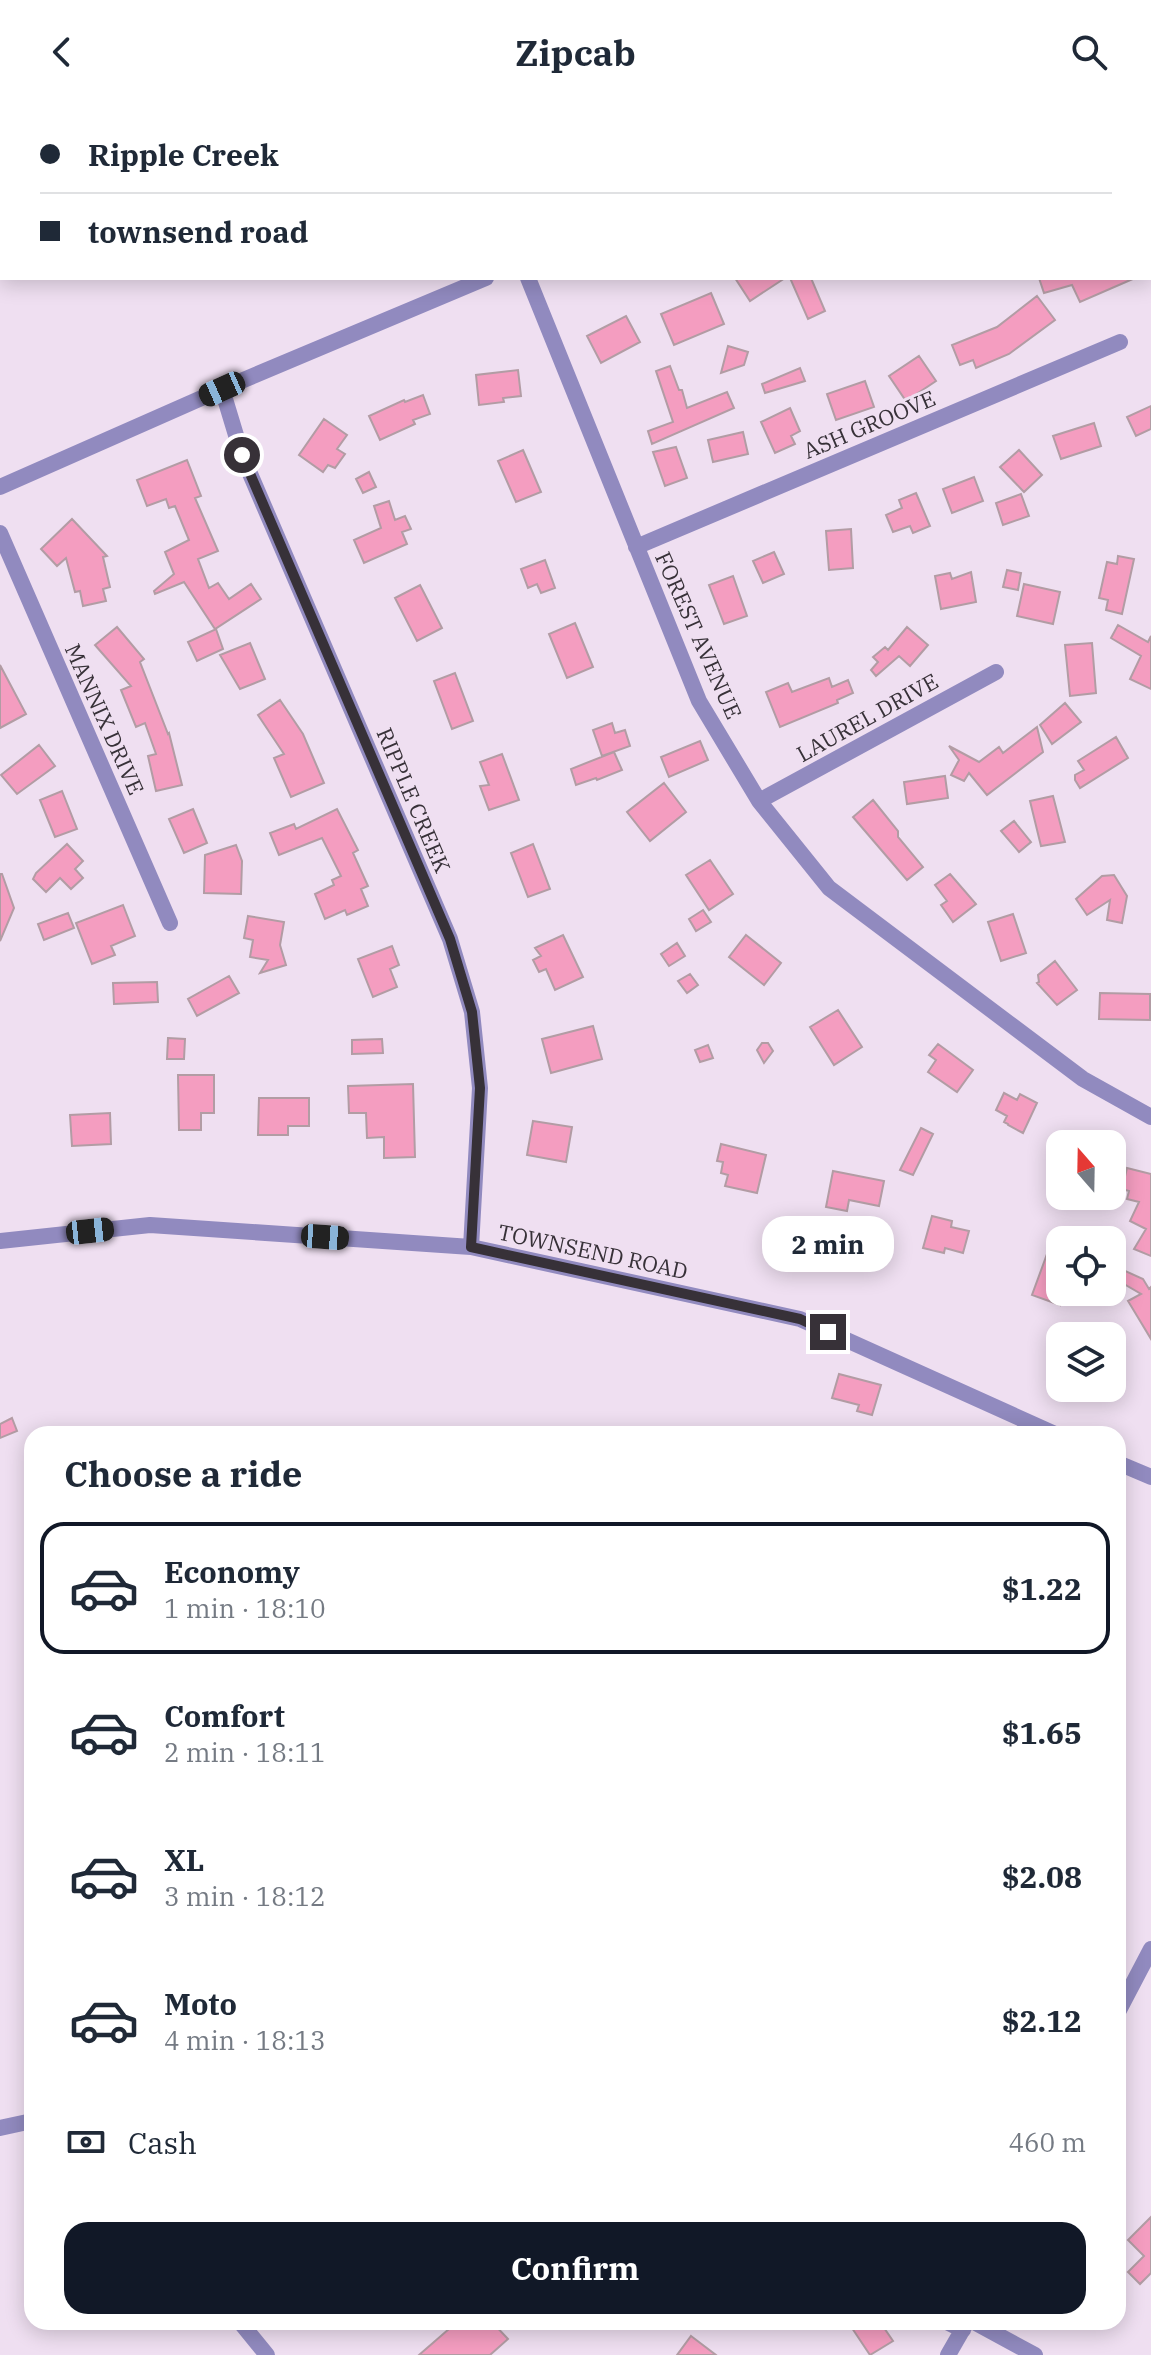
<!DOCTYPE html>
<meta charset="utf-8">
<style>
body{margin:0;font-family:"IBM Plex Serif",serif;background:#f6f6f7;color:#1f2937;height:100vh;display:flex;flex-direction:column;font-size:30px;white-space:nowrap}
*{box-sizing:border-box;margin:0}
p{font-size:26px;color:#747a83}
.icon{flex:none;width:44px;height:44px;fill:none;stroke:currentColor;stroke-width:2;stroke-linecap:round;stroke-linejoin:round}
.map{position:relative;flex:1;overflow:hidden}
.drawer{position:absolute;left:24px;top:1322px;width:1102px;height:904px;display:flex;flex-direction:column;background:#fff;border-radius:24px;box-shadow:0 4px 20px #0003}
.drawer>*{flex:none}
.banner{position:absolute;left:0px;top:0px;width:1152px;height:176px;box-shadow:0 4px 20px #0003;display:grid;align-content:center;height:176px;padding:0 40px;background:#fff}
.needle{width:52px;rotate:340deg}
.tools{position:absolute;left:1046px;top:1026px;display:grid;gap:16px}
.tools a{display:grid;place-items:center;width:80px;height:80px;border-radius:16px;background:#fff;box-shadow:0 4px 20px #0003;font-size:40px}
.end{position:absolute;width:36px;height:36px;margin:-18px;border:10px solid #373138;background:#fff;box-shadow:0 0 0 4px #fff}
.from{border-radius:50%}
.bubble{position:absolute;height:56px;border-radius:24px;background:#fff;box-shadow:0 4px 20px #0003;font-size:26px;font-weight:800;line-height:56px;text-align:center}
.car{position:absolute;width:24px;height:48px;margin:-24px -12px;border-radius:10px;box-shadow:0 0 6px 2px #0007;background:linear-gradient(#222 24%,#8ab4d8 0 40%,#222 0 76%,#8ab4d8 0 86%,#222 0)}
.banner b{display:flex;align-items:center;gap:28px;height:76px;font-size:30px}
.banner b+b{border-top:2px solid #e0e1e3}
.banner i{width:20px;height:20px;background:#1f2937}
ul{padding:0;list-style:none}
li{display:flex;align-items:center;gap:24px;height:132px;margin:0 16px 12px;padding:0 24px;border:4px solid transparent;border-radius:24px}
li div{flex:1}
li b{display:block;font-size:30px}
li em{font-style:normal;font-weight:800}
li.active{border-color:#111827}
li>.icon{width:72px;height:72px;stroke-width:1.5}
h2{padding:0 40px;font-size:36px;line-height:96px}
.pay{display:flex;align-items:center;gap:20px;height:88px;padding:0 40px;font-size:30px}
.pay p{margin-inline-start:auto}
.primary-button{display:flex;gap:16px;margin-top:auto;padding:16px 40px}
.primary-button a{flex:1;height:92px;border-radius:24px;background:#111827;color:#fff;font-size:32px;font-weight:800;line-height:92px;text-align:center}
header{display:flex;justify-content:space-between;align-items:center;height:104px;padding:0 40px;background:#fff;font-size:36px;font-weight:800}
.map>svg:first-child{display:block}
.building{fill:#f49dc0;stroke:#b29ca4;stroke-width:2}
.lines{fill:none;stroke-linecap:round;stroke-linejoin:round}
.street{stroke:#918abf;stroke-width:16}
.route{stroke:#373138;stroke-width:10}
.labels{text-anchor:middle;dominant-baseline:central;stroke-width:6;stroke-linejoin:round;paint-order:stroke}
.street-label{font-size:22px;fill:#373138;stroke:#efdff1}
</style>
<header><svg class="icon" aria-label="back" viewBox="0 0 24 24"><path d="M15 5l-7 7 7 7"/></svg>Zipcab<svg class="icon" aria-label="search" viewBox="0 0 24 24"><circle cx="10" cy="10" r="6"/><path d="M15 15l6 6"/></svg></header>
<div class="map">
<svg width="1151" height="2251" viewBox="0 0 1151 2251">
<rect width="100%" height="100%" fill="#efdff1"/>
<path class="building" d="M735 174H785L750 197Z
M790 174H811L825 207 808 215Z
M1039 174H1135L1080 198 1072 181 1044 189Z
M711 189 724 220 674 241 661 210Z
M1037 192 1055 216 1009 250 976 264 973 256 960 261 952 241 997 223Z
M626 212 640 238 601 259 587 232Z
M728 242 748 248 744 261 721 269Z
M919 252 936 277 906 297 889 272Z
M670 262 679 286H682L687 304 727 288 734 304 652 340 648 327 673 318 656 267Z
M800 264 805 277 765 289 762 280Z
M518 266 521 292 503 294 504 298 479 301 476 271Z
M865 277 874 303 836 316 827 290Z
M423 291 430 310 413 316 415 320 380 336 369 312 404 296 405 298Z
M1151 302V325L1136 332 1127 313Z
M790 304 800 327 791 332 795 340 775 349 761 318Z
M324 315 347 331 337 345 345 350 335 364 328 361 323 368 299 351Z
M1094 319 1101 342 1061 355 1053 332Z
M743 328 748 350 713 358 708 336Z
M676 343 687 374 665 382 653 348Z
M523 346 541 388 516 398 498 357Z
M1019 346 1042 371 1024 388 1000 363Z
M187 356 201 392 195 394 218 447 198 455 209 484 218 479 229 495 251 480 261 495 215 525 184 478 155 490 154 487 174 470 165 448 189 436 175 402 169 404 166 395 147 402 137 376Z
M369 368 376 383 363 389 356 375Z
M974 373 983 397 952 409 943 385Z
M916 389 930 422 913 429 910 422 893 428 886 411 902 404 899 396Z
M1021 390 1029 412 1003 421 996 399Z
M389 397 395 416 405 412 411 425 402 428 407 440 364 459 354 436 381 424 374 402Z
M72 415 107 452 103 453 110 483 103 485 106 497 83 502 80 487 75 488 66 454 57 462 41 445Z
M851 425 853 464 829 466 826 427Z
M774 448 784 470 763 479 753 457Z
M1118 452 1134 455 1122 510 1106 506 1108 496 1099 494 1107 458 1117 460Z
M545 456 555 484 541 489 537 480 528 484 521 465Z
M1007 466 1021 469 1018 486 1003 483Z
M971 468 976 498 941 505 935 472 950 469 952 475Z
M733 472 747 512 724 520 709 481Z
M1024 480 1060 488 1053 520 1017 512Z
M420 481 442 524 417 537 395 494Z
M575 519 593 563 567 574 549 530Z
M1118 521 1148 538 1151 532V585L1130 575 1141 552 1111 534Z
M117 523 144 555 140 558 168 630 169 629 182 681 156 687 148 652 156 650 145 619 136 623 121 586 131 582 95 541Z
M907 523 928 541 910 562 899 552 876 572 871 566 878 558 873 553 885 543 888 546Z
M216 525 223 545 197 557 188 538Z
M250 539 265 575 240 585 220 551Z
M1092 539 1096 589 1070 592 1065 541Z
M0 561 26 610 0 624Z
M455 569 473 617 452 625 434 577Z
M829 574 832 583 848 576 853 589 837 596 838 599 780 623 766 588 788 579 792 588Z
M280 596 303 630 324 679 291 693 274 654 284 650 258 611Z
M1065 599 1081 618 1052 640 1040 621Z
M612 619 615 629 625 626 630 642 602 652 593 626Z
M1037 623 1043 648 987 691 969 669 964 677 951 671 959 656 949 642 979 658 999 643 1003 649Z
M1116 633 1128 654 1080 684 1075 676V671L1084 666 1078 657Z
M700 637 708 656 669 673 661 653Z
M39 641 55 662 17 690 1 671Z
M614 648 622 666 597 676 596 674 576 681 571 665Z
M502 650 519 696 489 706 480 682 489 681 480 658Z
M945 672 948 694 907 700 904 678Z
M664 679 686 708 650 737 627 708Z
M62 687 77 725 55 733 40 696Z
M1053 692 1065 738 1041 742 1030 697Z
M873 696 898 727V733L923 763 907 776 853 713Z
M193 705 207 739 184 749 169 715Z
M337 705 358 746 353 749 368 782 361 785 368 802 347 811 345 806 325 815 315 790 334 781 332 776 341 772 322 734 279 751 270 729 294 720 296 725Z
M1014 717 1031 738 1019 748 1001 727Z
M67 740 83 757 75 765 83 774 71 785 60 774 46 788 33 775 36 769Z
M533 740 550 785 528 793 511 749Z
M236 741 242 757 241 790 204 789 205 751Z
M710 756 733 790 709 806 686 771Z
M0 770H2L14 804 0 837Z
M950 770 976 800 953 818 941 801 947 797 935 781Z
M1114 771 1127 792 1122 819 1107 816 1110 796 1087 811 1076 795 1102 772Z
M123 801 135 832 111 842 115 851 92 860 76 819Z
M703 806 711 818 696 827 689 815Z
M68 809 74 824 44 836 38 820Z
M1013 810 1026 849 1001 857 988 818Z
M248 812 284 818 280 841 286 861 260 869 268 856 250 853 253 836 244 834Z
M563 831 583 873 555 886 546 865 539 868 533 856 541 852 535 844Z
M746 831 781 859 764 881 729 853Z
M677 839 685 852 669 862 661 850Z
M392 842 399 861 390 865 397 883 373 893 358 855Z
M1055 857 1077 886 1057 901 1037 879 1039 878 1038 871Z
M690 870 698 881 687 889 678 877Z
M229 872 239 889 197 912 188 895Z
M157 878 158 898 114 900 113 879Z
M1100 889 1150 890V916L1099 915Z
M838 906 862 943 834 961 810 923Z
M593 922 602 955 551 969 542 935Z
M168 934 185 935 184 955H167Z
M382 935 383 949 352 950V936Z
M762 939H768L773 947 764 959 757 946Z
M938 940 973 966 957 988 928 968 936 956 929 951Z
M708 941 713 954 700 958 695 946Z
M178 971H214V1009H201V1026H179Z
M413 980 415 1053 384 1054V1033L367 1034 366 1009H349L348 982Z
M1004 989 1017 996 1020 990 1037 999 1023 1029 1008 1021V1020L1004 1018 1007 1012 996 1006Z
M259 994H309V1022H288V1031H258Z
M110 1009 111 1040 72 1042 70 1011Z
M533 1017 572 1023 566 1058 527 1051Z
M921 1024 933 1030 913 1071 900 1066Z
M721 1040 766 1051 757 1089 725 1082 728 1071 721 1069 723 1058 717 1057Z
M1127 1064 1151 1070V1152L1134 1145 1146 1125 1130 1117 1139 1098 1127 1095 1129 1087 1122 1085Z
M833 1067 884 1077 879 1102 849 1096 847 1107 826 1103Z
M932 1112 952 1117 951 1123 969 1127 963 1149 945 1144 944 1149 923 1144Z
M1047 1150 1060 1155V1201L1032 1191Z
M1112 1161 1143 1175 1149 1185 1151 1183V1235L1128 1197 1141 1190 1112 1173Z
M839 1270 881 1281 872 1311 857 1307 859 1301 832 1294Z
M12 1314 17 1327 0 1334V1320Z
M1151 2113V2169L1140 2180 1128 2168 1144 2152 1128 2136Z
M457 2218H492L508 2235 490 2251H419Z
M848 2218H880L893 2237 870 2251Z
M691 2232 716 2251H677Z"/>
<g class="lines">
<path class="street" d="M887 2 894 0
M528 174 699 597 759 697 829 784 1083 975 1151 1013
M222 285 242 351 450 835 472 908 480 984 471 1143
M0 383 222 285 486 174
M0 429 170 819
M636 443 1120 238
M759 697 996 568
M0 1137 150 1121 471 1143 800 1215 1055 1330
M1118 1359 1151 1373
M1118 1908 1151 1845
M0 2024 32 2017
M240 2218 267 2251
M947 2218 963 2226
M974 2218 1035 2251
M948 2251 967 2218"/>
</g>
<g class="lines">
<path class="route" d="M242 351 450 835 472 908 480 984 471 1143 800 1215 828 1228"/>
</g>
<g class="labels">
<g class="street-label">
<text transform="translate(869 320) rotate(-23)">ASH GROOVE</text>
<text transform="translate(699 531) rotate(66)">FOREST AVENUE</text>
<text transform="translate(867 613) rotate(-29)">LAUREL DRIVE</text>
<text transform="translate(105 615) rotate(66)">MANNIX DRIVE</text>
<text transform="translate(414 696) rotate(67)">RIPPLE CREEK</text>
<text transform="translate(593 1147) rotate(12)">TOWNSEND ROAD</text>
</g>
</g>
</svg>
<div class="tools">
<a><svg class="needle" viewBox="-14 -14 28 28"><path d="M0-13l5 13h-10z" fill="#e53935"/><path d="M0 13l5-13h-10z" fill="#747a83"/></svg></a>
<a><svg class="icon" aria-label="locate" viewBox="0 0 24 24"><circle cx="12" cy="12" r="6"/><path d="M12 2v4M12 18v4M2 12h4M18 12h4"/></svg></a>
<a><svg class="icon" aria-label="layers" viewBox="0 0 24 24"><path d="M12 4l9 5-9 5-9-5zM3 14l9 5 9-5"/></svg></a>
</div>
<i class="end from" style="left:242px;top:351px"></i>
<i class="end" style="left:828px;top:1228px"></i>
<div class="bubble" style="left:762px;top:1112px;width:132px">2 min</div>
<i class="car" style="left:222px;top:285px;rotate:246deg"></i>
<i class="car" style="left:90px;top:1127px;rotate:84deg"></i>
<i class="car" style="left:325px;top:1133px;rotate:94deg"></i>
<div class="banner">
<b><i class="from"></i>Ripple Creek</b>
<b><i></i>townsend road</b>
</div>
<section class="drawer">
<h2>Choose a ride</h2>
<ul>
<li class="active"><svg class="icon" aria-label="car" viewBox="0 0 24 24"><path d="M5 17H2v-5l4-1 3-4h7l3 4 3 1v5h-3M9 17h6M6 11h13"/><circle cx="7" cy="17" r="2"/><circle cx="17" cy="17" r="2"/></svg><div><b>Economy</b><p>1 min · 18:10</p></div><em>$1.22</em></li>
<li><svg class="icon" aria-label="car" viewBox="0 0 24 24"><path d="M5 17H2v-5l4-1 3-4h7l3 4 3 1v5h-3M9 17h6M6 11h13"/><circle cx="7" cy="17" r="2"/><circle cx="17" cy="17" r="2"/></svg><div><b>Comfort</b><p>2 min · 18:11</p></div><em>$1.65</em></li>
<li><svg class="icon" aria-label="car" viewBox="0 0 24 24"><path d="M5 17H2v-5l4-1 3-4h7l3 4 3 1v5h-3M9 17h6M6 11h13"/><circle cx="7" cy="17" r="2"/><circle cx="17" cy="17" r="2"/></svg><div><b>XL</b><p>3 min · 18:12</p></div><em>$2.08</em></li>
<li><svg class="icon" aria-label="car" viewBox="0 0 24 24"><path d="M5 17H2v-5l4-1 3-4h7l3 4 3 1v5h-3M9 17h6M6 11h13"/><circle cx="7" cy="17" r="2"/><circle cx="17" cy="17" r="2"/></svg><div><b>Moto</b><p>4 min · 18:13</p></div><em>$2.12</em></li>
</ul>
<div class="pay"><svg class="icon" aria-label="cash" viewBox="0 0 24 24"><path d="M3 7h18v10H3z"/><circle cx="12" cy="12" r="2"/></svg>Cash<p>460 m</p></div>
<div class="primary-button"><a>Confirm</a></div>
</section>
</div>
